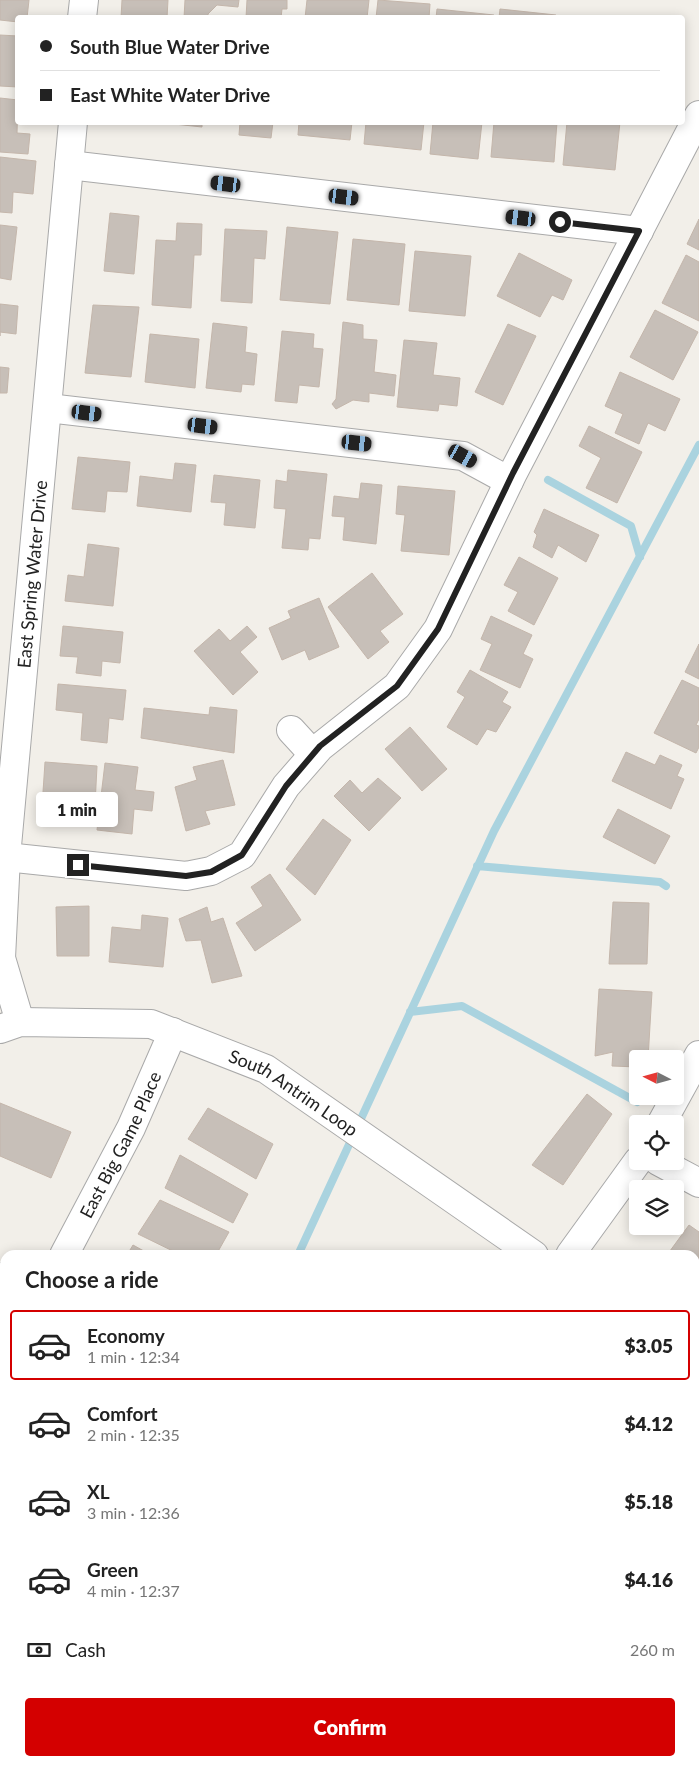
<!DOCTYPE html>
<meta charset="utf-8">
<style>
body{margin:0;font-family:Lato,sans-serif;background:#f2f2f2;color:#222;height:100vh;display:flex;flex-direction:column;font-size:19px;white-space:nowrap}
*{box-sizing:border-box;margin:0}
p{font-size:16px;color:#767676}
.icon{flex:none;width:28px;height:28px;fill:none;stroke:currentColor;stroke-width:2;stroke-linecap:round;stroke-linejoin:round}
.map{position:relative;flex:1;overflow:hidden}
.details{position:absolute;left:0px;top:1250px;width:700px;height:516px;display:flex;flex-direction:column;background:#fff;border-radius:15px 15px 0 0;box-shadow:0 2px 12px #0003}
.details>*{flex:none}
.guide{position:absolute;left:15px;top:15px;width:670px;height:110px;border-radius:5px;box-shadow:0 2px 12px #0003;display:grid;align-content:center;height:110px;padding:0 25px;background:#fff}
.needle{width:32px;rotate:276deg}
.controls{position:absolute;left:629px;top:1050px;display:grid;gap:10px}
.controls a{display:grid;place-items:center;width:55px;height:55px;border-radius:5px;background:#fff;box-shadow:0 2px 12px #0003;font-size:25px}
.end{position:absolute;width:22px;height:22px;margin:-11px;border:6px solid #222;background:#fff;box-shadow:0 0 0 2px #fff}
.from{border-radius:50%}
.bubble{position:absolute;height:35px;border-radius:5px;background:#fff;box-shadow:0 2px 12px #0003;font-size:16px;font-weight:800;line-height:35px;text-align:center}
.car{position:absolute;width:15px;height:30px;margin:-15px -8px;border-radius:6px;box-shadow:0 0 4px 1px #0007;background:linear-gradient(#222 24%,#8ab4d8 0 40%,#222 0 76%,#8ab4d8 0 86%,#222 0)}
.guide b{display:flex;align-items:center;gap:18px;height:48px;font-size:19px}
.guide b+b{border-top:1px solid #e0e0e0}
.guide i{width:12px;height:12px;background:#222}
ul{padding:0;list-style:none}
li{display:flex;align-items:center;gap:15px;height:70px;margin:0 10px 8px;padding:0 15px;border:2px solid transparent;border-radius:5px}
li div{flex:1}
li b{display:block;font-size:19px}
li em{font-style:normal;font-weight:800}
li.on{border-color:#d40000}
li>.icon{width:45px;height:45px;stroke-width:1.5}
h2{padding:0 25px;font-size:22px;line-height:60px}
.pay{display:flex;align-items:center;gap:12px;height:55px;padding:0 25px;font-size:19px}
.pay p{margin-inline-start:auto}
.primary-button{display:flex;gap:10px;margin-top:auto;padding:10px 25px}
.primary-button a{flex:1;height:58px;border-radius:5px;background:#d40000;color:#fff;font-size:20px;font-weight:800;line-height:58px;text-align:center}
.map>svg:first-child{display:block}
.lines{fill:none;stroke-linecap:round;stroke-linejoin:round}
.stream{stroke:#aad3df;stroke-width:8}
.building{fill:#c7bfb8;stroke:#c4b6ab}
.minor-casing{stroke:#a9a9a9;stroke-width:30}
.minor{stroke:#fff;stroke-width:28}
.route{stroke:#222;stroke-width:6}
.labels{text-anchor:middle;dominant-baseline:central;stroke-width:4;stroke-linejoin:round;paint-order:stroke}
.street-label{font-size:18px;fill:#222;stroke:#fff}
</style>
<div class="map">
<svg width="699" height="1766" viewBox="0 0 699 1766">
<rect width="100%" height="100%" fill="#f2efe9"/>
<g class="lines">
<path class="stream" d="M548 480 631 526 640 557
M477 866 660 882 666 886
M410 1012 462 1006 637 1102
M298 1255 494 831 699 445
M11 1766 14 1761"/>
</g>
<path class="building" d="M0 0H29L27 18H18V22L0 20Z
M122 0H168L167 18H121Z
M185 0H239L238 7 217 5 208 14V18H184Z
M247 0H287V9H282L281 18H246Z
M307 0H369L367 18H305Z
M378 0 430 4 429 18H376Z
M437 9 494 15V18H436Z
M500 9 556 15V18H499Z
M0 35 18 36V87L0 86Z
M0 98 18 100 17 133 30 134 28 154 0 152Z
M174 122H202V127L174 124Z
M240 122H273L271 138 239 135Z
M299 122H352L350 140 298 135Z
M366 122H424L421 150 364 144Z
M433 122H482L478 159 430 154Z
M494 122H557L554 162 491 157Z
M567 122H620L615 170 563 165Z
M0 157 36 161 33 194 13 192 12 213 0 212Z
M110 213 139 216 134 274 104 271Z
M699 219V250L687 244Z
M177 223 202 224 201 255H194L191 308 152 305 156 240 176 241Z
M0 225 17 227 11 280 0 278Z
M287 227 338 232 330 304 280 300Z
M225 229 267 231 265 259 254 258 252 303 221 301Z
M353 239 405 244 399 305 347 300Z
M415 251 471 256 465 316 409 311Z
M519 253 572 280 563 300 552 295 540 317 497 296Z
M686 255 699 262V321L662 303Z
M0 304 18 306 16 334 0 332V336Z
M93 305 139 307 131 377 85 373Z
M655 310 698 332 673 380 630 357Z
M343 322 363 325V339L377 340 374 372 396 375 394 396 369 393V402L353 400 336 409 332 404 336 399Z
M213 323 247 327 245 352 257 354 254 385 242 384 241 392 206 388Z
M508 324 536 336 503 405 475 392Z
M282 331 314 334 313 348 323 349 319 387 299 385 297 403 275 401Z
M150 334 199 339 195 388 145 382Z
M404 340 437 343 433 375 460 378 457 406 439 404 438 411 397 407Z
M0 367 9 368 7 393H0Z
M620 372 680 399 665 431 648 423 639 444 615 433 623 414 605 406Z
M589 426 642 452 617 503 586 488 601 458 579 446Z
M78 457 130 462 127 492 107 491 105 512 72 509Z
M175 463 196 465 191 512 137 506 140 476 173 480Z
M288 470 327 474 320 539 309 538 308 550 282 548 286 509 274 508 276 480 287 482Z
M214 475 260 480 255 528 224 525 226 503 211 502Z
M361 483 382 485 376 544 343 540 345 517 332 516 334 496 359 499Z
M398 486 455 491 449 555 401 551 405 515 396 514Z
M544 509 599 535 586 562 558 545 552 558 533 547 537 535 534 532Z
M88 544 119 548 113 606 65 601 68 575 84 577Z
M519 557 558 578 534 625 508 611 518 592 504 585Z
M372 573 403 614 380 631 389 642 368 659 328 607Z
M319 598 339 647 309 660 305 650 282 660 269 628 291 618 288 611Z
M491 616 532 635 523 654 533 659 520 688 480 670 492 644 481 639Z
M63 626 123 632 120 663 102 661 101 676 76 673 78 657 60 656Z
M247 626 257 637 240 652 258 672 233 695 194 651 219 629 230 641Z
M699 644V679L685 672Z
M470 670 508 692 502 702 511 707 496 732 487 729 477 745 447 727 465 697 457 692Z
M682 680 699 688V719L696 725 699 726V747L696 753 654 733Z
M58 684 126 690 123 720 109 718 107 743 81 740 83 713 56 710Z
M210 707 237 710 234 753 141 738 144 708 209 715Z
M410 727 447 769 422 791 385 749Z
M626 752 655 765 660 755 682 765 677 776 684 779 671 809 612 781Z
M223 760 235 805 205 811 210 824 186 831 175 787 197 780 193 767Z
M45 762 97 766 95 805 74 803 73 824 41 822Z
M105 763 138 767 135 790 154 792 152 811 134 809 132 834 97 830Z
M378 778 401 798 369 831 334 796 350 780 362 793Z
M618 809 670 836 655 864 603 837Z
M323 819 351 840 315 895 286 869Z
M270 874 301 920 255 951 236 923 263 906 251 887Z
M613 902 649 903 647 964H609Z
M89 906V956H57L56 907Z
M207 907 211 922 223 918 242 976 212 983 201 940 186 941 179 919Z
M142 915 168 918 163 967 109 962 112 927 141 930Z
M599 989 652 992 648 1059H638V1067L612 1066 613 1052 595 1056Z
M587 1094 612 1114 563 1185 532 1165Z
M0 1103 71 1132 51 1178 0 1156Z
M208 1108 273 1144 256 1179 188 1139Z
M180 1155 248 1194 233 1223 165 1188Z
M160 1200 229 1232 216 1255H181L138 1234Z
M689 1225 699 1232V1262L695 1268V1255H667Z
M133 1245 151 1255H127Z
M699 1290V1316L695 1313V1295Z
M695 1455 699 1459V1482L695 1487Z
M0 1494 5 1496V1531L0 1529Z
M699 1509V1565H698L695 1562V1512Z
M0 1540 5 1543V1591L0 1588Z
M0 1605 5 1609V1646L2 1650 0 1648Z
M88 1761H109L114 1766H84Z
M129 1761H191V1762L188 1766H135Z
M393 1761 398 1766H357L353 1762Z
M416 1761H455L451 1766H421Z
M549 1761H565L608 1766H548Z"/>
<g class="lines">
<g class="minor-casing">
<g id="minor">
<path d="M82 18 84 0"/>
<path d="M69 165 639 231"/>
<path d="M48 408 463 456 509 481"/>
<path d="M291 730 313 754"/>
<path d="M6 857 186 876 211 871 242 855 286 786 320 747 397 686 438 629 513 473 699 115"/>
<path id="s1" d="M20 1022 1 958 6 857 73 122"/>
<path id="s2" d="M0 1029 20 1022 151 1024 266 1069 534 1255"/>
<path d="M661 1124 699 1055"/>
<path d="M658 1161 699 1183"/>
<path id="s3" d="M64 1255 131 1128 173 1032"/>
<path d="M570 1255 638 1161"/>
<path d="M0 1277 5 1280"/>
<path d="M0 1376 5 1367"/>
<path d="M695 1376 699 1379"/>
<path d="M280 1766 284 1761"/>
<path d="M677 1766V1761"/>
</g>
</g>
<use href="#minor" class="minor"/>
</g>
<g class="lines">
<path class="route" d="M78 865 186 876 211 872 242 855 286 786 320 746 397 686 438 629 513 473 639 231 560 222"/>
</g>
<g class="labels">
<g class="street-label">
<text stroke="none"><textPath href="#s1" startOffset="452">East Spring Water Drive</textPath></text>
<text stroke="none"><textPath href="#s2" startOffset="311">South Antrim Loop</textPath></text>
<text stroke="none"><textPath href="#s3" startOffset="124">East Big Game Place</textPath></text>
</g>
</g>
</svg>
<div class="controls">
<a><svg class="needle" viewBox="-14 -14 28 28"><path d="M0-13l5 13h-10z" fill="#e53935"/><path d="M0 13l5-13h-10z" fill="#767676"/></svg></a>
<a><svg class="icon" aria-label="locate" viewBox="0 0 24 24"><circle cx="12" cy="12" r="6"/><path d="M12 2v4M12 18v4M2 12h4M18 12h4"/></svg></a>
<a><svg class="icon" aria-label="layers" viewBox="0 0 24 24"><path d="M12 4l9 5-9 5-9-5zM3 14l9 5 9-5"/></svg></a>
</div>
<i class="end from" style="left:560px;top:222px"></i>
<i class="end" style="left:78px;top:865px"></i>
<div class="bubble" style="left:36px;top:792px;width:82px">1 min</div>
<i class="car" style="left:226px;top:184px;rotate:277deg"></i>
<i class="car" style="left:344px;top:197px;rotate:97deg"></i>
<i class="car" style="left:521px;top:218px;rotate:277deg"></i>
<i class="car" style="left:87px;top:413px;rotate:97deg"></i>
<i class="car" style="left:203px;top:426px;rotate:97deg"></i>
<i class="car" style="left:357px;top:443px;rotate:96deg"></i>
<i class="car" style="left:463px;top:456px;rotate:119deg"></i>
<div class="guide">
<b><i class="from"></i>South Blue Water Drive</b>
<b><i></i>East White Water Drive</b>
</div>
<section class="details">
<h2>Choose a ride</h2>
<ul>
<li class="on"><svg class="icon" aria-label="car" viewBox="0 0 24 24"><path d="M5 17H2v-5l4-1 3-4h7l3 4 3 1v5h-3M9 17h6M6 11h13"/><circle cx="7" cy="17" r="2"/><circle cx="17" cy="17" r="2"/></svg><div><b>Economy</b><p>1 min · 12:34</p></div><em>$3.05</em></li>
<li><svg class="icon" aria-label="car" viewBox="0 0 24 24"><path d="M5 17H2v-5l4-1 3-4h7l3 4 3 1v5h-3M9 17h6M6 11h13"/><circle cx="7" cy="17" r="2"/><circle cx="17" cy="17" r="2"/></svg><div><b>Comfort</b><p>2 min · 12:35</p></div><em>$4.12</em></li>
<li><svg class="icon" aria-label="car" viewBox="0 0 24 24"><path d="M5 17H2v-5l4-1 3-4h7l3 4 3 1v5h-3M9 17h6M6 11h13"/><circle cx="7" cy="17" r="2"/><circle cx="17" cy="17" r="2"/></svg><div><b>XL</b><p>3 min · 12:36</p></div><em>$5.18</em></li>
<li><svg class="icon" aria-label="car" viewBox="0 0 24 24"><path d="M5 17H2v-5l4-1 3-4h7l3 4 3 1v5h-3M9 17h6M6 11h13"/><circle cx="7" cy="17" r="2"/><circle cx="17" cy="17" r="2"/></svg><div><b>Green</b><p>4 min · 12:37</p></div><em>$4.16</em></li>
</ul>
<div class="pay"><svg class="icon" aria-label="cash" viewBox="0 0 24 24"><path d="M3 7h18v10H3z"/><circle cx="12" cy="12" r="2"/></svg>Cash<p>260 m</p></div>
<div class="primary-button"><a>Confirm</a></div>
</section>
</div>
